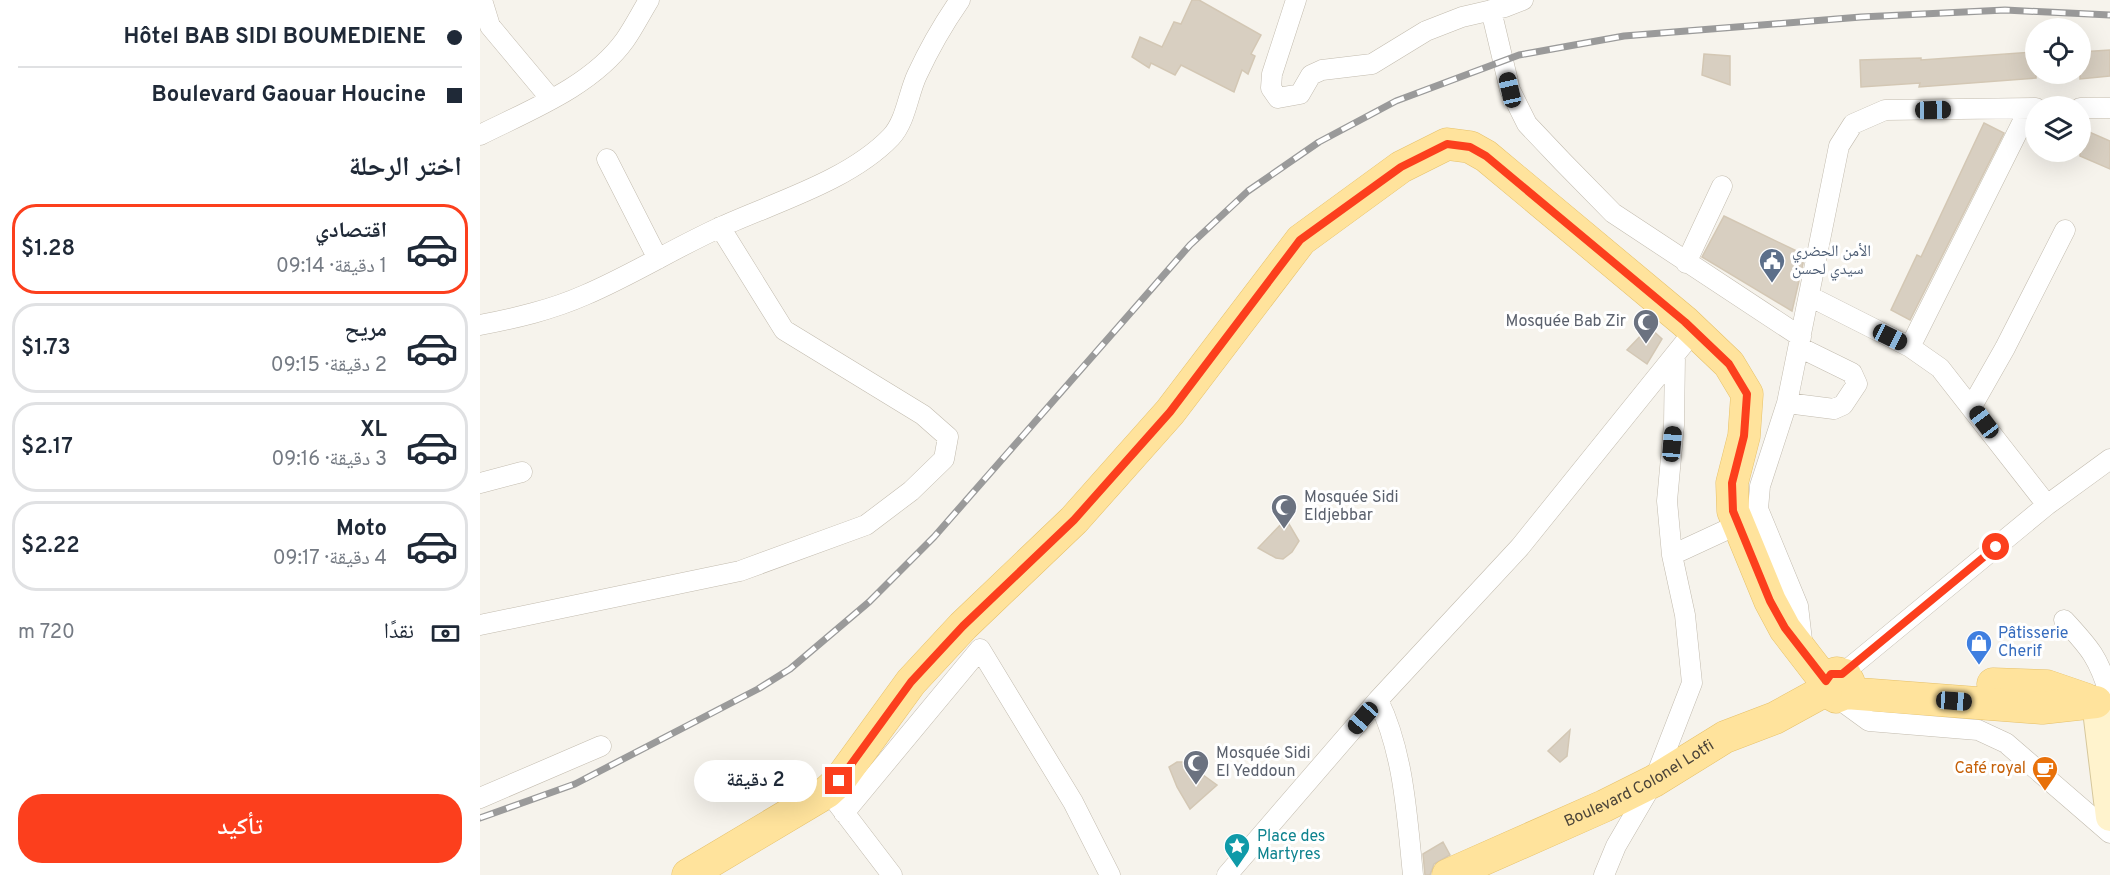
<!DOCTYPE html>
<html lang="ar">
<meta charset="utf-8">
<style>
body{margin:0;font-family:Overpass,"Noto Naskh Arabic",sans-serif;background:#f2f2f3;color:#1f2937;direction:rtl;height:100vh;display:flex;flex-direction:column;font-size:22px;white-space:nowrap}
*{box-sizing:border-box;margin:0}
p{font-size:20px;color:#747a83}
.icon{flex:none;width:33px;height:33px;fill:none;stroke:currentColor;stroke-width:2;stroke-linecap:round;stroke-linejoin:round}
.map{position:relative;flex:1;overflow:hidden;direction:ltr}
.panel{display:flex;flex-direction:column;background:#fff;width:480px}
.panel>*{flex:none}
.banner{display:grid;align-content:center;height:132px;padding:0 18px;background:#fff}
.tools{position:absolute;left:1545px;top:18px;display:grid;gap:12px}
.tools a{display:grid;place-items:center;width:66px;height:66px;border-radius:50%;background:#fff;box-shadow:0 6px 24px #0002;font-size:30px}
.end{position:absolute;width:27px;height:27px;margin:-14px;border:8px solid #fc3f1d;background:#fff;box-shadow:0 0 0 3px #fff}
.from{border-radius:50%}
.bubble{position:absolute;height:42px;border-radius:21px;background:#fff;box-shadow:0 6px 24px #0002;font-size:20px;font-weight:600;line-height:42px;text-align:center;direction:rtl}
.car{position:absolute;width:18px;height:36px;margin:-18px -9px;border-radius:8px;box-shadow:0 0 4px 2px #0007;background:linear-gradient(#222 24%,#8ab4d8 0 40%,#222 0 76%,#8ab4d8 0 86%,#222 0)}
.banner b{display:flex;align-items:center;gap:21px;height:57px;font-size:22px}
.banner b+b{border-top:2px solid #e0e1e3}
.banner i{width:15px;height:15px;background:#1f2937}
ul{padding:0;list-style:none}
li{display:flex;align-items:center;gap:18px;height:90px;margin:0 12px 9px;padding:0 6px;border:3px solid #e0e1e3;border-radius:24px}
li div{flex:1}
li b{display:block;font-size:22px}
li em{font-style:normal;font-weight:600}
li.selected{border-color:#fc3f1d}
li>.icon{width:54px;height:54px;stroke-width:1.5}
h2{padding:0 18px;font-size:27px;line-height:72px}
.pay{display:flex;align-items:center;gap:15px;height:66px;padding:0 18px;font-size:22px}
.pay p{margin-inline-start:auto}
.cta{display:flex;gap:12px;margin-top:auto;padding:12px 18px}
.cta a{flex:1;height:69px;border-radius:24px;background:#fc3f1d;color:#fff;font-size:24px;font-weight:600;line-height:69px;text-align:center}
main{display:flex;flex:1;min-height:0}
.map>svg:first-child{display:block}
.building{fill:#d8cfc1;stroke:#d3c7b4;stroke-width:1.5}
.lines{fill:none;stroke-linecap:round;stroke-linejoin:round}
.street-casing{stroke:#c2bbae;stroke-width:21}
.secondary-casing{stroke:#d6c79b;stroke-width:30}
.primary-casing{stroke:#e6c16a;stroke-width:33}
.street{stroke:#fff;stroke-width:20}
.secondary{stroke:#fff3cd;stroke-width:28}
.primary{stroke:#ffe39c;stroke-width:32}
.rail-casing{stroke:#9a9a9a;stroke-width:7}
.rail{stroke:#fff;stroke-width:4.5;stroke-dasharray:14;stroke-linecap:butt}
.route{stroke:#fc3f1d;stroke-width:8}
.labels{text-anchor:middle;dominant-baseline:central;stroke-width:6;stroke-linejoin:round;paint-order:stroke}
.service-label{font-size:16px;fill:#4e5e75;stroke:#fff;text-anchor:start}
.worship-label{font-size:16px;fill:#5b616d;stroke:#fff;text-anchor:start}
.shop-label{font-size:16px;fill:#366cbe;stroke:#fff;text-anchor:start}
.food-label{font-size:16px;fill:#c56008;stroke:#fff;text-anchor:end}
.street-label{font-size:16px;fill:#4b4439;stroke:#fff}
.culture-label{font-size:16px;fill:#0d838f;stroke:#fff;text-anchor:start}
</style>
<main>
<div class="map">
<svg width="1630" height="875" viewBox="0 0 1630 875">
<rect width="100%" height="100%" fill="#f6f3ec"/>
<path class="building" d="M712 0H719L781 35 771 54 775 56 768 74 762 70 754 92 701 65 695 75 671 63 669 68 652 57 660 37 682 47 694 22 701 24Z
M1630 50V76L1600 79V52Z
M1553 52 1552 55H1556V78L1439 87 1440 83 1381 87 1380 60 1441 58V60Z
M1224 54 1250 56V85L1222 75Z
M1504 123 1524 133 1430 320 1411 310 1437 255 1441 257Z
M1600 128 1630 141V169L1600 156Z
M1244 216 1325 255 1312 311 1222 257Z
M1169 327 1182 339 1167 364 1147 350Z
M806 519 819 541 812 552 803 559 796 558 778 548Z
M1090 730 1087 756 1080 762 1068 751Z
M697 762H705L737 785 710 809 697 787 689 767Z
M963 842 970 855 954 864 950 875H945L943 854Z"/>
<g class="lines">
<g class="street-casing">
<path id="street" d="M2 0 10 26 71 99
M816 0 792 74 791 88 798 98 820 94 831 75 842 70 892 64 946 31 982 17 1025 7 1043 0
M1011 10 1030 90 1047 124 1082 161 1133 213 1321 337
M1600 108H1630
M0 135C50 110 112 86 145 40 154 27 161 13 169 0
M127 159 178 259
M1206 263 1242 186
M1329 296 1430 347 1460 368 1567 505
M0 325C36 318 71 310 105 295 152 275 196 247 243 226 296 202 370 180 411 137 426 121 428 94 437 75 449 49 464 23 480 0
M1430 347 1549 109
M1307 403 1354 409 1363 405 1377 384 1372 373 1319 347
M1492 406 1525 348 1585 230
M0 483 42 472
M1192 555 1259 524
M1584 620C1610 648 1619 658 1630 696
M0 625 260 571 386 525 431 491 464 459 468 437 443 415 304 330 240 227
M1323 649 1318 606 1278 509 1280 486 1307 403 1359 146 1373 124 1405 110 1556 108
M1362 674 1567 505 1630 459
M1356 697 1389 721 1498 730 1526 743 1630 833
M898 700C924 753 927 817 933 875
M0 798 121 746
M357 803 412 875
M364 813 500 649 593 802 630 875
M747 875 898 700 1040 547 1214 331
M1124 875 1136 846 1174 781 1212 683 1205 615 1192 555 1187 501 1194 425 1195 355"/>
</g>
<g class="secondary-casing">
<path id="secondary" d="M1616 702 1630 817"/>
</g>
<g class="primary-casing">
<g id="primary">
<path d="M1513 684 1567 686 1605 699"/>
<path d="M1366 693 1369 683 1365 675 1357 673 1348 676 1345 684 1346 690 1356 697 1366 693 1562 708 1616 702"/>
<path d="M208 875 347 792 359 781 431 682 483 626 594 520 690 412 821 240 921 167 967 144 990 147 1006 156 1205 322 1249 364 1267 394 1264 436 1252 483 1253 511 1290 601 1305 629 1345 681"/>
<path id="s1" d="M968 875 1124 806 1174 781 1245 737 1295 718 1346 690"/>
</g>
</g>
<use href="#street" class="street"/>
<use href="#secondary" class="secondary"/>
<use href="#primary" class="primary"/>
<g class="rail-casing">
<path id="rail" d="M0 818 95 784 278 689 310 669 389 602 454 537 710 245 768 191 839 142 916 101 1039 55 1144 36 1381 17 1525 10 1630 15"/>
</g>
<use href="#rail" class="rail"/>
</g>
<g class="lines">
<path class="route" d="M359 781 431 682 483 626 594 520 690 412 820 240 921 167 967 144 990 147 1006 156 1205 322 1249 364 1267 394 1264 436 1252 483 1253 511 1290 601 1305 628 1346 681 1351 674H1362L1516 547"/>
</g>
<defs>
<g id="civic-pin" transform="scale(1.35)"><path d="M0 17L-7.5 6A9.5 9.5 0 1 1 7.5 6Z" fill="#5c6f8a" stroke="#fff"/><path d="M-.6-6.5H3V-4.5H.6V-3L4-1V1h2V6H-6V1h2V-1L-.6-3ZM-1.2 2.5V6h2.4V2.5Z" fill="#fff"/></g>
<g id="mosque-pin" transform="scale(1.35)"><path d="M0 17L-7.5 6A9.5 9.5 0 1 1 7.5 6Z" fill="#6b7280" stroke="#fff"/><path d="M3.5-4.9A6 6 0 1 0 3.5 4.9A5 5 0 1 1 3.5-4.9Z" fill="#fff"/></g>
<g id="shop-pin" transform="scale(1.35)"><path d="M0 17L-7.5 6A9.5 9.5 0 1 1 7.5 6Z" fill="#3f7fe0" stroke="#fff"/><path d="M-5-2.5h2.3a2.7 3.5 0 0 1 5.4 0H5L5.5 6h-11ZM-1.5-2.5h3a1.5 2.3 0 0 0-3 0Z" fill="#fff"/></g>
<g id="cafe-pin" transform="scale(1.35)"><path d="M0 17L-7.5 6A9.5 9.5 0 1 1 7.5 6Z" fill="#e8710a" stroke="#fff"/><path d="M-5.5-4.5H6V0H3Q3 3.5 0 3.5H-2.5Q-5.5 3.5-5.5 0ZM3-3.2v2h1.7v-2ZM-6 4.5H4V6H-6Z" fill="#fff"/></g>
<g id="sight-pin" transform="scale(1.35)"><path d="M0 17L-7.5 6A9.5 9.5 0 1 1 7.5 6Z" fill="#0f9aa8" stroke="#fff"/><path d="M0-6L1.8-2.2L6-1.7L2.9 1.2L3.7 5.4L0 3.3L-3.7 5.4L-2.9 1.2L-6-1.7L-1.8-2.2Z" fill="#fff"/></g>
</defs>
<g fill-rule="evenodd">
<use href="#civic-pin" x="1292" y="261"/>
<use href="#mosque-pin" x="1166" y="322"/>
<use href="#mosque-pin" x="804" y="507"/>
<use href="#shop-pin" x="1499" y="643"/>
<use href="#mosque-pin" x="716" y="763"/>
<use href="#cafe-pin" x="1565" y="769"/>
<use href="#sight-pin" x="757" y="846"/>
</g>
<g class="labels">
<g class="service-label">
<text x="1312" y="252">الأمن الحضري<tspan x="1312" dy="18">سيدي لحسن</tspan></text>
</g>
<g class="worship-label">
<text x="1146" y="322" text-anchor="end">Mosquée Bab Zir</text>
<text x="824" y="498">Mosquée Sidi<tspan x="824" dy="18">Eldjebbar</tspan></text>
<text x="736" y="754">Mosquée Sidi<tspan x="736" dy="18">El Yeddoun</tspan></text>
</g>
<g class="shop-label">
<text x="1518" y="634">Pâtisserie<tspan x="1518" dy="18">Cherif</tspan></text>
</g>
<g class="food-label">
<text x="1546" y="769">Café royal</text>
</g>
<g class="street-label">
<text stroke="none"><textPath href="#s1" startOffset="212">Boulevard Colonel Lotfi</textPath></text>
</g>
<g class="culture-label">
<text x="777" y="837">Place des<tspan x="777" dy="18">Martyres</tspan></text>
</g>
</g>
</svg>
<div class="tools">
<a><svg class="icon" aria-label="locate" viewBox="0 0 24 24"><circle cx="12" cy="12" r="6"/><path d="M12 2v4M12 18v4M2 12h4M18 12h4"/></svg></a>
<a><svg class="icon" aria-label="layers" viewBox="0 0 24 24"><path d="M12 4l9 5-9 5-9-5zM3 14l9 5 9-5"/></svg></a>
</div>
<i class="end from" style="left:1516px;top:547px"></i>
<i class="end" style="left:359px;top:781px"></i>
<div class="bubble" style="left:214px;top:760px;width:123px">2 دقيقة</div>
<i class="car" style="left:1030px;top:90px;rotate:347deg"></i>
<i class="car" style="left:1453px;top:110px;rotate:89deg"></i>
<i class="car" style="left:1410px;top:337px;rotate:116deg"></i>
<i class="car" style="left:1504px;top:422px;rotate:323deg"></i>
<i class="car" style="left:1192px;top:444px;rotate:5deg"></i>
<i class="car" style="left:1474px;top:701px;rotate:94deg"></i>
<i class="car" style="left:883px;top:718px;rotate:221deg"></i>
</div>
<section class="panel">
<div class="banner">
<b><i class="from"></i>Hôtel BAB SIDI BOUMEDIENE</b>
<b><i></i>Boulevard Gaouar Houcine</b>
</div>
<h2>اختر الرحلة</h2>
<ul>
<li class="selected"><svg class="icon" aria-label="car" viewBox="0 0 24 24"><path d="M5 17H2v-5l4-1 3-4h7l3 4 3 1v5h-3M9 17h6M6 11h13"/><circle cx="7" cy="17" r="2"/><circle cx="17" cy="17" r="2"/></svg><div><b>اقتصادي</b><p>1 دقيقة · 09:14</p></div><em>$1.28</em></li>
<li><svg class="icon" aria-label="car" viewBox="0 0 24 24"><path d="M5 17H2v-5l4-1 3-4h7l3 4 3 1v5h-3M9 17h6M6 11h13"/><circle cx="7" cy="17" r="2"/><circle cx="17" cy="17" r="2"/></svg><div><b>مريح</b><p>2 دقيقة · 09:15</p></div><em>$1.73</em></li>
<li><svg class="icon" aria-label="car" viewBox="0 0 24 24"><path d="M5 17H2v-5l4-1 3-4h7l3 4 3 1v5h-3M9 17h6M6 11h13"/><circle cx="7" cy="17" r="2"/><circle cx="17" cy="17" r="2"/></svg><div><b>XL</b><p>3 دقيقة · 09:16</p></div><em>$2.17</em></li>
<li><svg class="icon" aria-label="car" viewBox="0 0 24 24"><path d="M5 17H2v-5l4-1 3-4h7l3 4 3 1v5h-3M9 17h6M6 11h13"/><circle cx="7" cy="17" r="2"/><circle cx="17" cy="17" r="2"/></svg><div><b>Moto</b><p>4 دقيقة · 09:17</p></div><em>$2.22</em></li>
</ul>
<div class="pay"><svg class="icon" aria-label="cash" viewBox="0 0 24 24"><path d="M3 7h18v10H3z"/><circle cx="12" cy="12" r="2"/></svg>نقدًا<p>720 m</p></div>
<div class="cta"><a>تأكيد</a></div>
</section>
</main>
